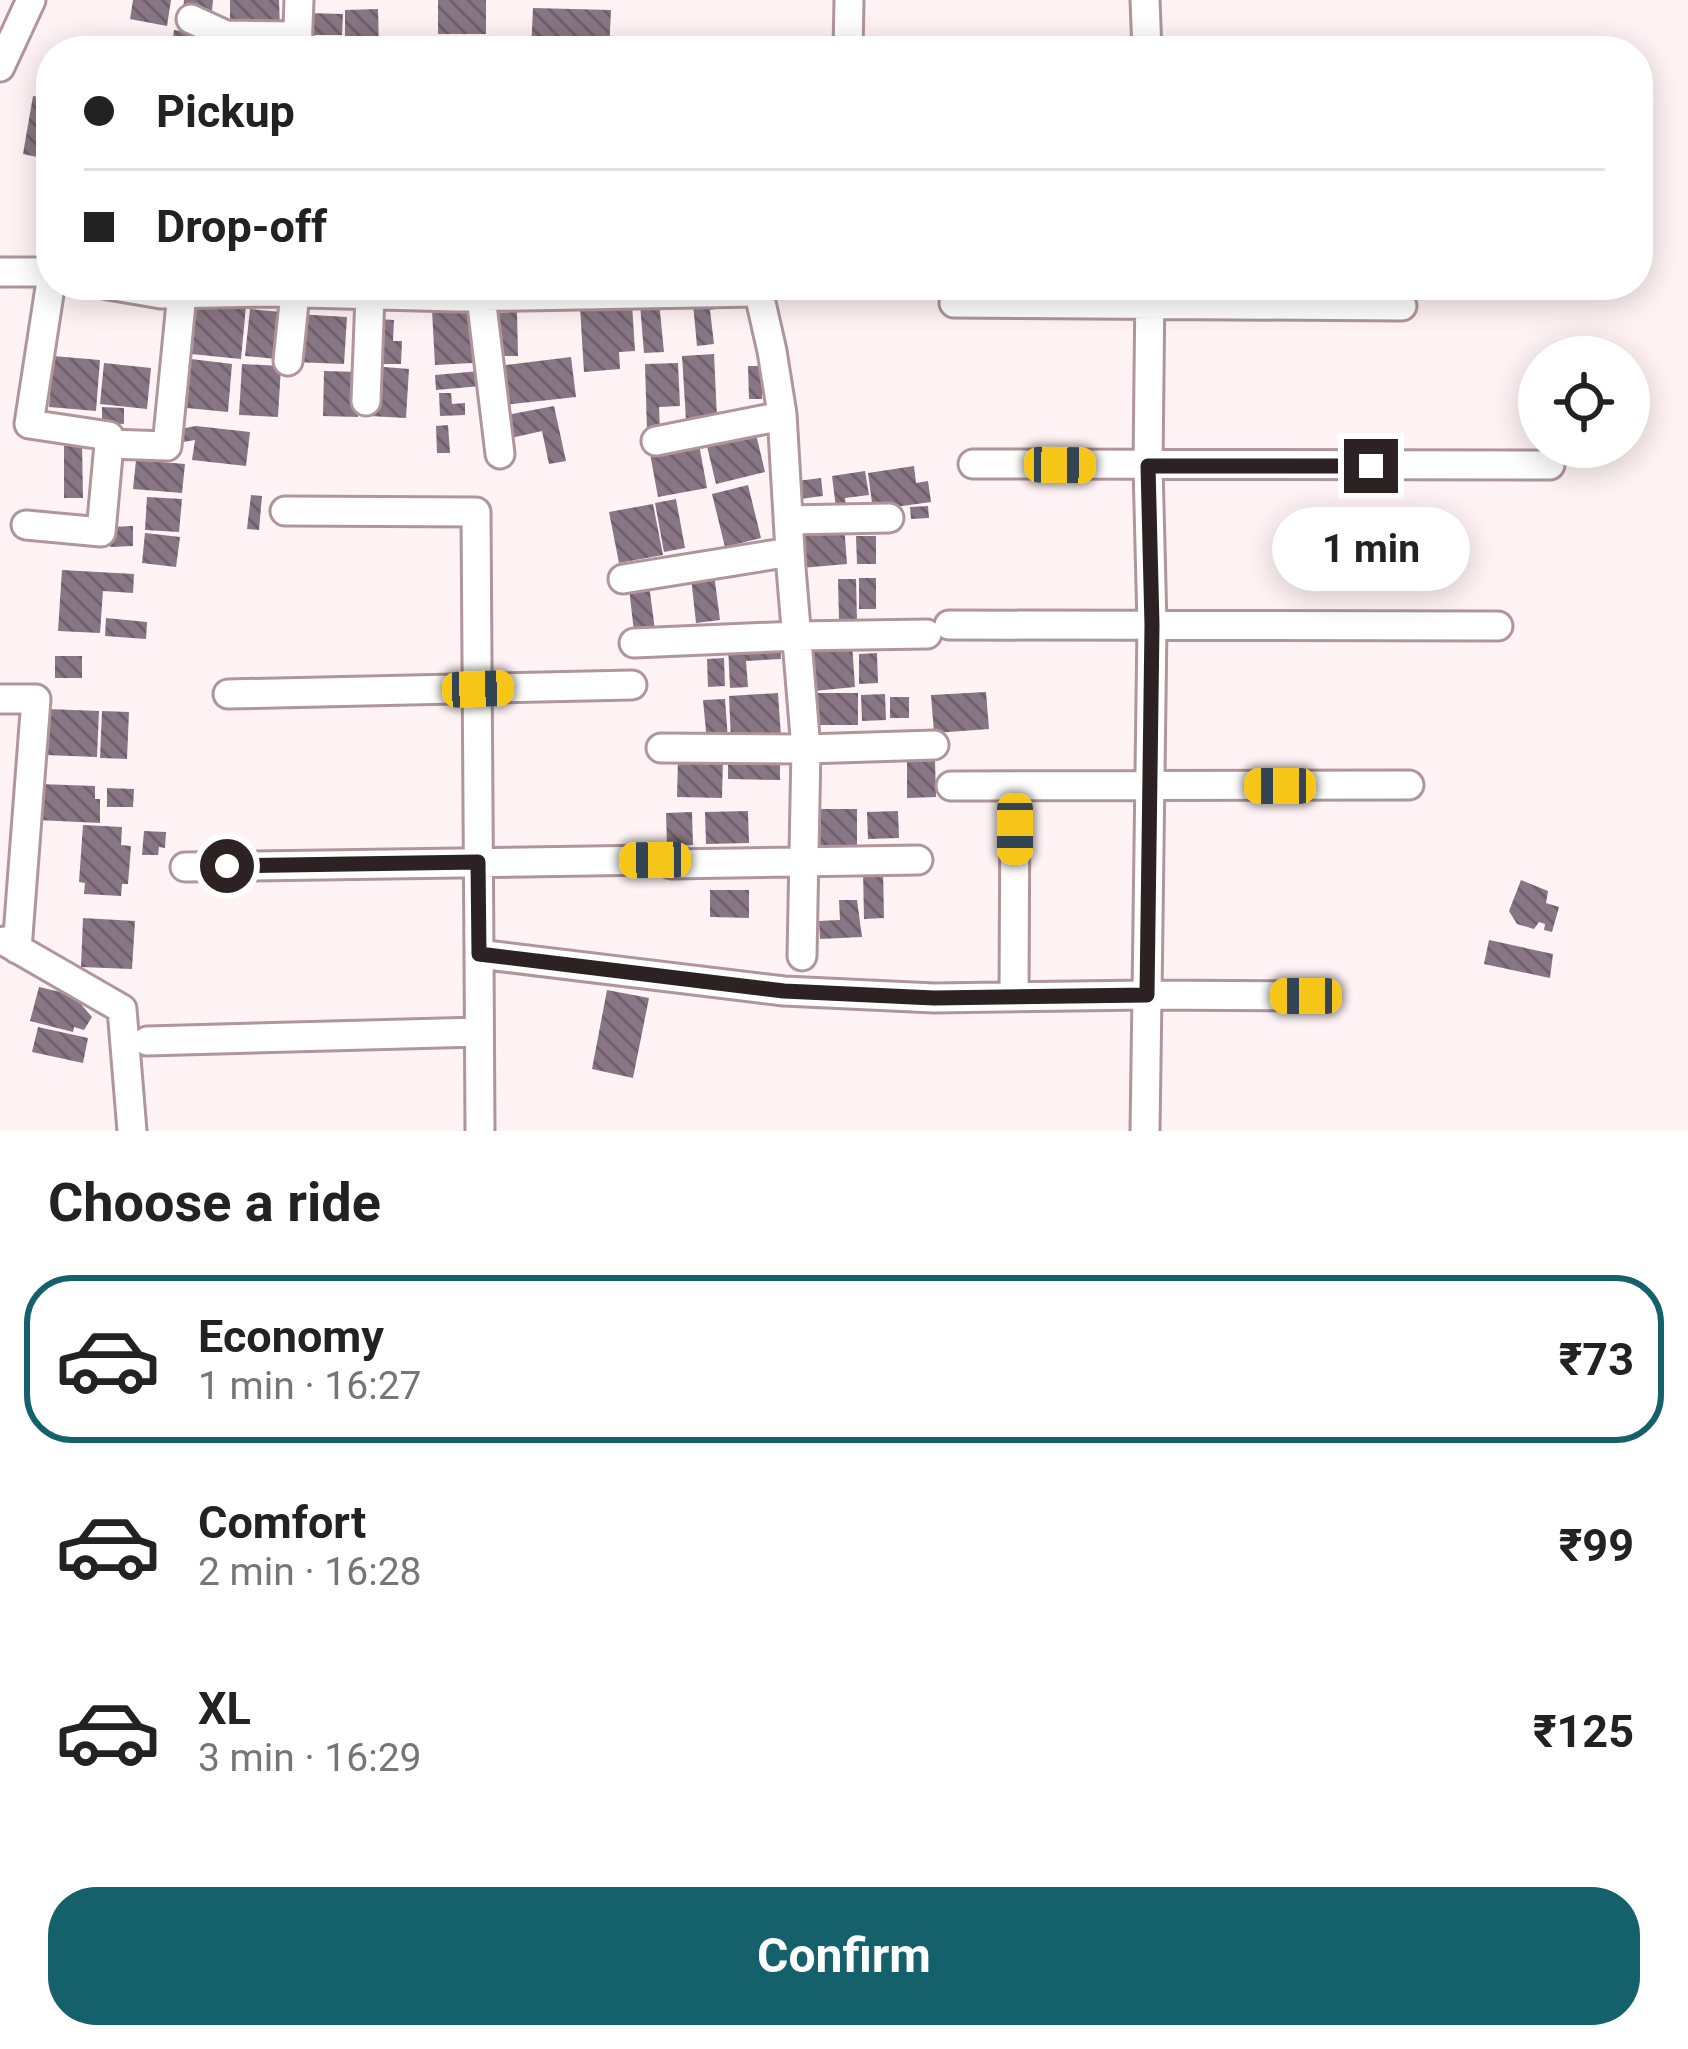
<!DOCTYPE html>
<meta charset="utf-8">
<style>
body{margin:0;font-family:Roboto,sans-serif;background:#f6f6f6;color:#222;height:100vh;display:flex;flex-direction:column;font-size:45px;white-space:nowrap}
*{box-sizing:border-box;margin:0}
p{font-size:39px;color:#767676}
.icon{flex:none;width:66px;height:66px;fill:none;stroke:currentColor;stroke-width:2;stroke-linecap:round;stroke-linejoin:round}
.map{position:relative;height:1131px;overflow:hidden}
.panel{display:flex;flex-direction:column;background:#fff;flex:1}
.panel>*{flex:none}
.top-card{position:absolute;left:36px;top:36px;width:1617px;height:264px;border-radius:48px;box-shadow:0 6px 30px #0003;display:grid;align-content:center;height:264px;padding:0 48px;background:#fff}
.fabs{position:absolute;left:1518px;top:336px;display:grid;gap:24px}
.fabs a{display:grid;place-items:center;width:132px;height:132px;border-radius:50%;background:#fff;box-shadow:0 6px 30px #0003;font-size:60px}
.end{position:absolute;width:54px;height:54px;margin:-27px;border:15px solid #2c2223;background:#fff;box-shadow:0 0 0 6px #fff}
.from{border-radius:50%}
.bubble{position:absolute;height:84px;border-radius:42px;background:#fff;box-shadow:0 6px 30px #0003;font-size:39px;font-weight:700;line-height:84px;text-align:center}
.car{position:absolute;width:36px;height:72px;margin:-36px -18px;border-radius:15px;box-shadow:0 0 9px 3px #0007;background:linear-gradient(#f5c518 24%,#345 0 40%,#f5c518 0 76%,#345 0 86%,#f5c518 0)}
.top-card b{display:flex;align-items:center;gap:42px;height:114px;font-size:45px}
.top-card b+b{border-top:3px solid #e0e0e0}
.top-card i{width:30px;height:30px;background:#222}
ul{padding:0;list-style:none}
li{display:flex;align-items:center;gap:36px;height:168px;margin:0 24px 18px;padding:0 24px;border:6px solid transparent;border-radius:48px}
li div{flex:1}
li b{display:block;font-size:45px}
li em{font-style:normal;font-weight:700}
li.active{border-color:#14616c}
li>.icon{width:108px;height:108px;stroke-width:1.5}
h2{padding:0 48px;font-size:54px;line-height:144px}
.cta{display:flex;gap:24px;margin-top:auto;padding:24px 48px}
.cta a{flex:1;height:138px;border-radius:48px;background:#14616c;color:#fff;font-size:48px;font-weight:700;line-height:138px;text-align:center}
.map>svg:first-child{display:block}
.building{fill:url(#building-back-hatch)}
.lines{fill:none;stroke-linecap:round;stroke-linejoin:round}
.street-casing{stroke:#b0969a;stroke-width:33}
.street{stroke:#fff;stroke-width:27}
.route{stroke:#2c2223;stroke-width:15}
</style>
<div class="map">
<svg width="1688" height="1131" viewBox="0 0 1688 1131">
<defs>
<pattern id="building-back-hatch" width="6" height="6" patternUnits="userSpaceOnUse" patternTransform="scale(3)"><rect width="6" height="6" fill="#897684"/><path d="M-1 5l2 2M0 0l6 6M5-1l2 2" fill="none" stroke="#70606c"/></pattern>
</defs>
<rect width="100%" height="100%" fill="#fff3f5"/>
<path class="building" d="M133 0H171L167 26 130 19Z
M184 0H213L212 12 183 11Z
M230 0H279L280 30H230Z
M438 0H486V34H438Z
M533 8 611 10 609 51H531Z
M378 9 379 51H345V10Z
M309 13 343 14 342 35H309Z
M174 30 210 35 208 51H171Z
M306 39H326V51H306Z
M33 96 51 99V160L23 154Z
M721 300 722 308 710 310 714 344 697 346 693 304Z
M196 301 246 306 241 359 191 354Z
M659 302 664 352 644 353 640 304Z
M632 304 635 351 619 352 620 369 584 372 580 307Z
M470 308 473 363 435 365 432 310Z
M250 309 281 312 276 359 245 356Z
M517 312 518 356H493L492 313Z
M296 314 347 317 344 364 294 362Z
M378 319 394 320 393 341H402L401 364H376Z
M714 354 717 418 686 420 682 356Z
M53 356 100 360 96 411 49 407Z
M571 357 576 397 503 405 498 366Z
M191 359 232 364 228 412 187 408Z
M104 363 151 368 147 409 100 404Z
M678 363 680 406 659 407 660 430 647 431 645 364Z
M242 364 281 366 278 417 239 415Z
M372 366 409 369 406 418 369 416Z
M748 366H762V399H749Z
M324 371 360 372 358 417 323 416Z
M480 371 481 386 436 390 435 375Z
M439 393H451L452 404 465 403V415L440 416Z
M554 406 566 461 549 464 542 431 511 438 506 415Z
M102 407 124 408V424L102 423Z
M448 425 450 453H437L436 426Z
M196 426 250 432 246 466 192 460 195 440 183 442 180 429Z
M755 430 765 472 716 484 706 442Z
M698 439 707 488 658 497 649 448Z
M64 443H82L83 498H64Z
M136 460 185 464 182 493 133 489Z
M914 466 916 483 928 481 931 502 873 510 868 473Z
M865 471 869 495 845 498 846 507 836 508 832 476Z
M821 478 823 496 799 499 797 481Z
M748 485 761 538 725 547 712 494Z
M251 495 262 496 259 530 247 529Z
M147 497 182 499 179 532 145 530Z
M676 499 685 548 664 552 655 503Z
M653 504 663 555 619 563 609 512Z
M928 506 929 518 911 519 910 507Z
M844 524 847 564 801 568 798 527Z
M133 526V546L110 547V527Z
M145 533 180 537 176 567 142 563Z
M856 536H876V564H857Z
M62 570 134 574 133 593 103 591 100 633 58 631Z
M714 574 720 620 696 623 691 577Z
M859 578H876V609H859Z
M838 579H856L857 621H839Z
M649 585 655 630 634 632 629 588Z
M106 618 147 622 146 639 105 636Z
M852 643 855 687 814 691 810 646Z
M780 644 781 659 746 661 748 687 730 688 728 646Z
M877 653 878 683 859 684V654Z
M55 656H82V678H55Z
M724 658 725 686 708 687 707 659Z
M986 692 989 729 934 733 931 695Z
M778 693 781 737 731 740 729 696Z
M817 693H858V725H817Z
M885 694 886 720 862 721 861 695Z
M890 697H909V718H890Z
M725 699 728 740 707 742 703 700Z
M47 709 99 711 97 757 45 755Z
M102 711 129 712 127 759 100 758Z
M678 757 723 758 722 798 677 797Z
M728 759 780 760V780L728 779Z
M935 761 936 797 907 798V762Z
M39 784 95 786V799H100V823L37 820Z
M107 788 134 789 133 807H107Z
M819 809H857V851H819Z
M748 811 749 843 706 844 705 812Z
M898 811 899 838 868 839 867 812Z
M692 812 693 845 667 846 666 813Z
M83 825 122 827 121 845 131 846 128 884H122L121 896 84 894 85 883 79 882Z
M144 831 166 832 165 848 159 847 158 855H142Z
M883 869 884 918 864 919 863 870Z
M1521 880 1548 891 1546 903 1559 907 1552 932 1544 930 1545 924 1539 922 1534 929 1517 924 1509 911Z
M710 890H749V918L710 917Z
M839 900H857L862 937 820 939 819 921 840 920Z
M83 918 135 921 132 969 81 967Z
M1489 940 1553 954 1550 978 1484 964Z
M39 987 73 995 92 1017 84 1030 74 1027 73 1032 30 1021Z
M607 990 649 998 633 1078 592 1069Z
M38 1027 88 1038 83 1063 32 1052Z"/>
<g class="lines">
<g class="street-casing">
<path id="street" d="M1145 0 1147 51
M191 19 226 35 298 36
M297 51 299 0
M848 51 849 0
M0 67 31 0
M0 272H51
M51 281 29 424 109 436V444
M108 285 161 294 267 292 456 297 758 292
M757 285 772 351 782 414 791 568 806 749 802 956
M481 297 500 454
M954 303 1402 306
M288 361 295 293
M366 401 370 295
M656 441 782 416
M973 464 1550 465
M285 511 476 512 479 954
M788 520 889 518
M26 525 101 532 109 444 167 446 182 293
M623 579 790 552
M949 625 1498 626
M634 643 796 636 927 634
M228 694 632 685
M0 699H36L17 949
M661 748 806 749 934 745
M951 786 1409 785
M671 864 918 860
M185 867 655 860
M4 941 122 1009 132 1131
M1014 997 1015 786
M147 1041 479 1032
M480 1131 479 954 784 991 934 998 1147 995 1152 625 1148 466 1150 285
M1145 1131 1147 995 1306 996"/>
</g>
<use href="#street" class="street"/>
</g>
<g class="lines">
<path class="route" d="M227 866 478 862 479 954 784 991 934 998 1147 995 1152 625 1148 466H1371"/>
</g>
</svg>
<div class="fabs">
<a><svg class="icon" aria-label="locate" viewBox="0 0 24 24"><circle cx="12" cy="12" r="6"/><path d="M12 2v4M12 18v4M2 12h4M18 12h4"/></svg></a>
</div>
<i class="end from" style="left:227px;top:866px"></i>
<i class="end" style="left:1371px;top:466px"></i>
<div class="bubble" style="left:1272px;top:507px;width:198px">1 min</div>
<i class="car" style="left:1060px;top:465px;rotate:91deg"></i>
<i class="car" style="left:478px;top:689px;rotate:88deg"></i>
<i class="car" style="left:1280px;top:786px;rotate:270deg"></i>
<i class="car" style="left:1015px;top:829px;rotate:180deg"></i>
<i class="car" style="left:655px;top:860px;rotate:269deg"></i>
<i class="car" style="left:1306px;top:996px;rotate:270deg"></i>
<div class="top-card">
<b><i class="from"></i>Pickup</b>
<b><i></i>Drop-off</b>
</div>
</div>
<section class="panel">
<h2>Choose a ride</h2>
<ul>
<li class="active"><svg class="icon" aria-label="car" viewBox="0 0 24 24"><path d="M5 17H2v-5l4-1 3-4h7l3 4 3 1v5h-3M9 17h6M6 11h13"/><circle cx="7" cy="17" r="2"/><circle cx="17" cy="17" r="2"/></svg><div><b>Economy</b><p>1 min · 16:27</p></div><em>₹73</em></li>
<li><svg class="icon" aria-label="car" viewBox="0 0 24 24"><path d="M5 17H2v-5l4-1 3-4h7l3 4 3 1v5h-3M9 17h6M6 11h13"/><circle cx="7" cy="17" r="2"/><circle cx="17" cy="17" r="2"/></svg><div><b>Comfort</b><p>2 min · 16:28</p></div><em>₹99</em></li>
<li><svg class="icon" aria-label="car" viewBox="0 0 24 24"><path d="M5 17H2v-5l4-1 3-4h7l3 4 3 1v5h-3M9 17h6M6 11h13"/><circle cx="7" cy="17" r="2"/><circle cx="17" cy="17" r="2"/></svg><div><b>XL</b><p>3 min · 16:29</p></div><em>₹125</em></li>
</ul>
<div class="cta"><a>Confirm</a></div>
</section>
